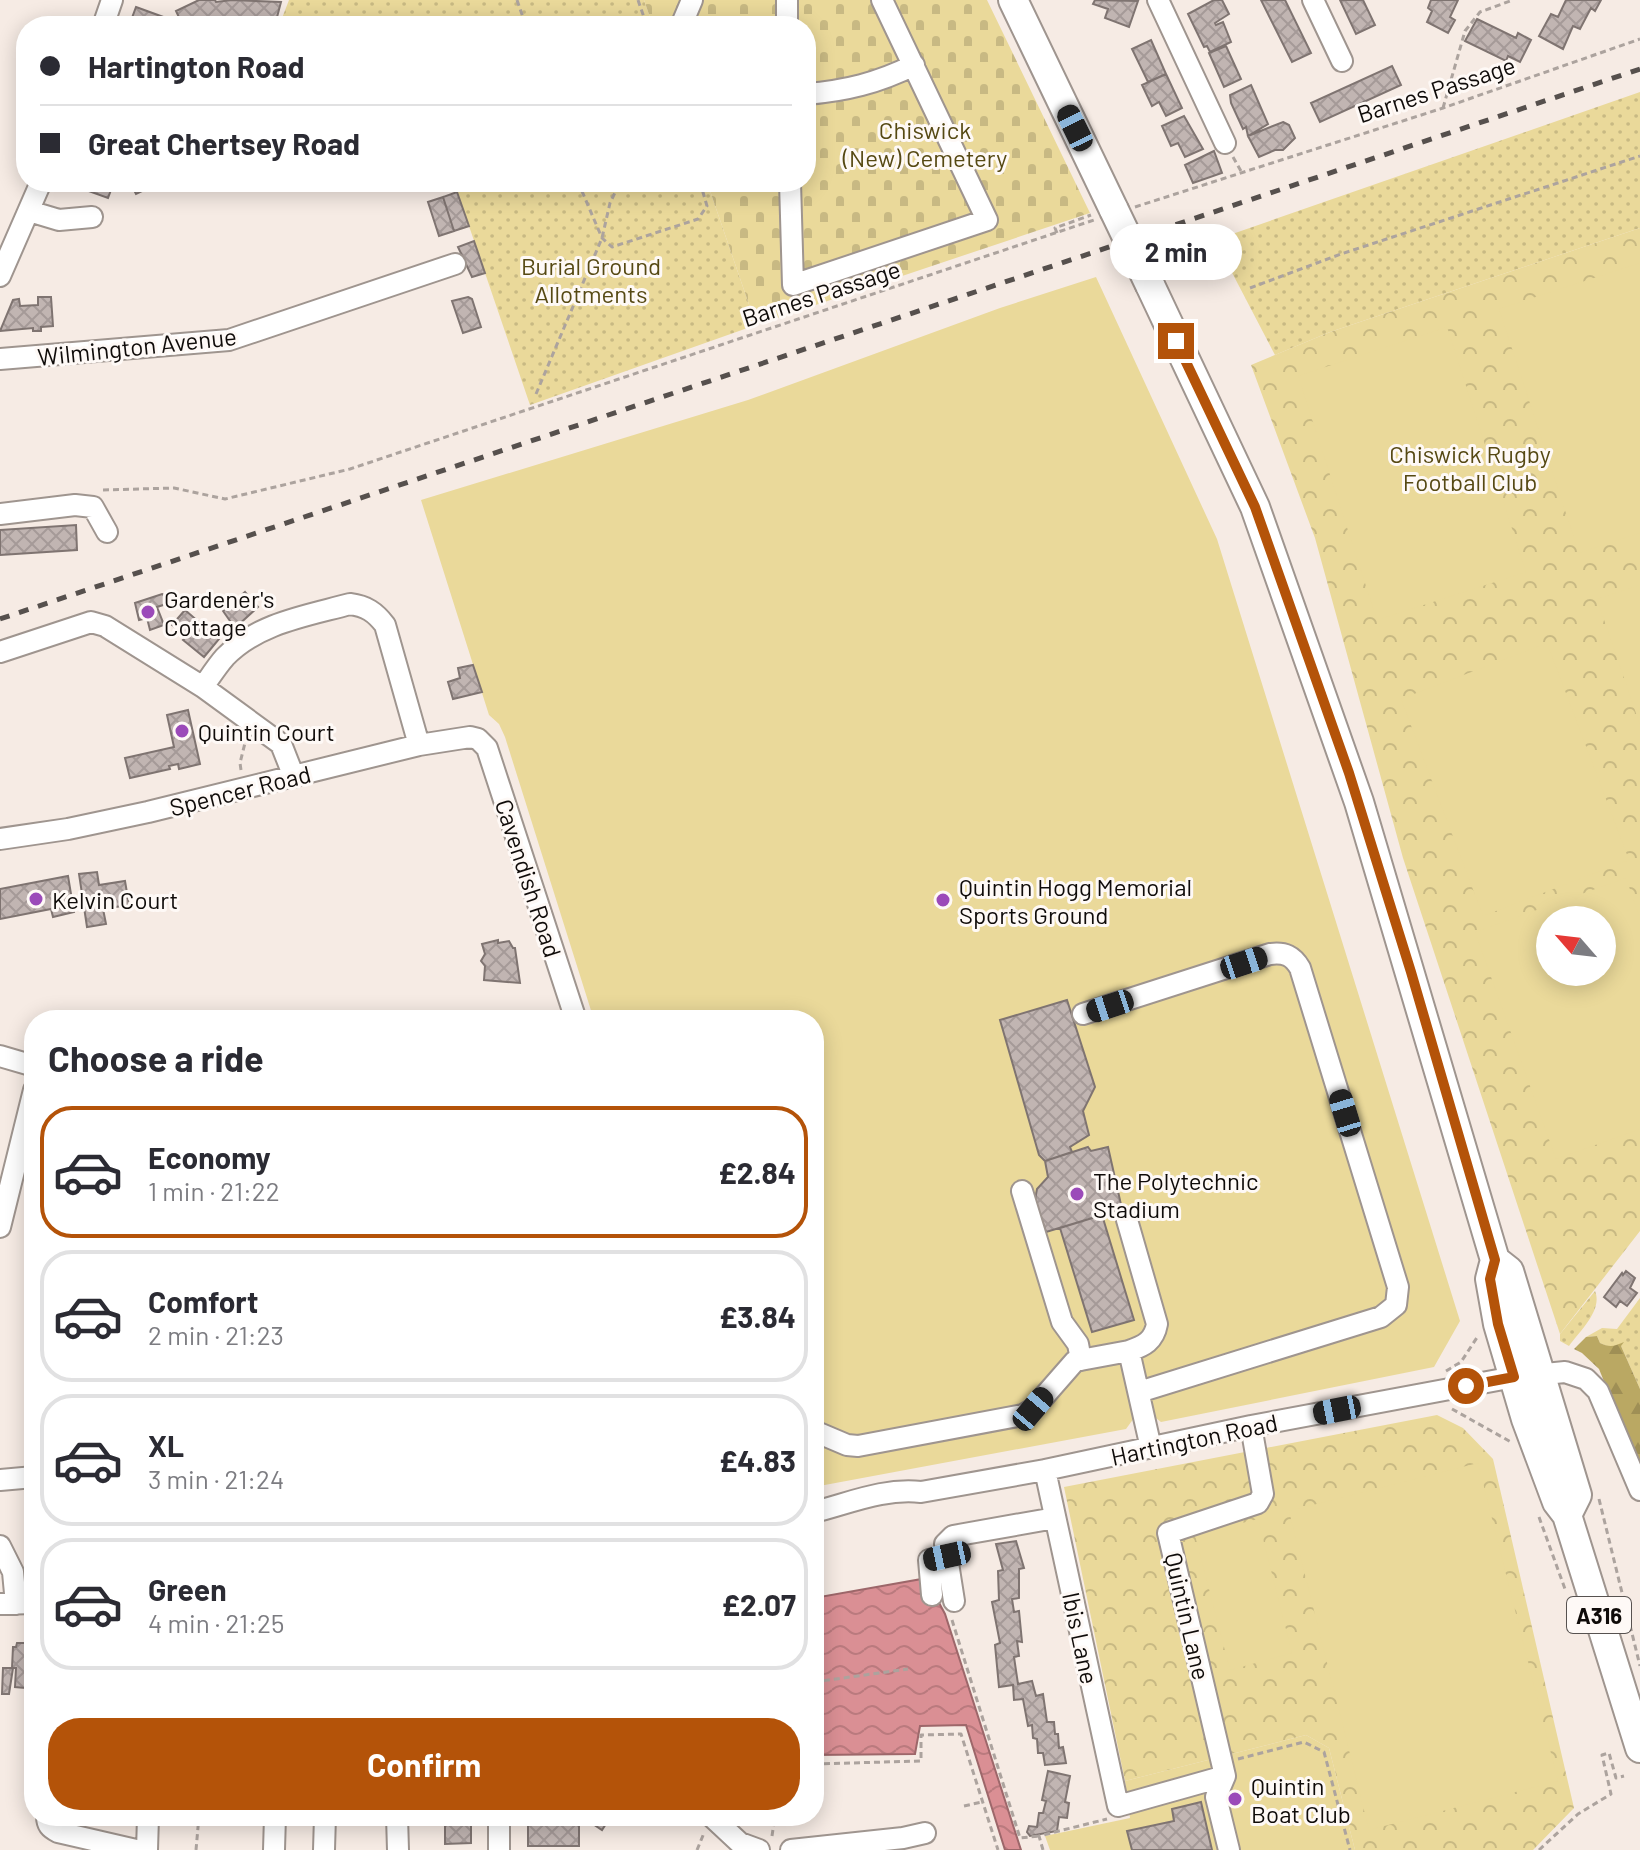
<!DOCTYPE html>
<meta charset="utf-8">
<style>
body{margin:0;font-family:Barlow,sans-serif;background:#f2f2f3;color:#2b2b33;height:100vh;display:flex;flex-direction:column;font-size:30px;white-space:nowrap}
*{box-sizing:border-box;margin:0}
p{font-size:26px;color:#7c7c81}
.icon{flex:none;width:44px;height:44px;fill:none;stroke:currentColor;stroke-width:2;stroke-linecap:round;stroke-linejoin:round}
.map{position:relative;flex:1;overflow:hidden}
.sheet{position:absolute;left:24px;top:1010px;width:800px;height:816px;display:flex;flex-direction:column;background:#fff;border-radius:32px;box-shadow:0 4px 20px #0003}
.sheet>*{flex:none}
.guide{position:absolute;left:16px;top:16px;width:800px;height:176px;border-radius:32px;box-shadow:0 4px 20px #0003;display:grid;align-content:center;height:176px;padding:0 24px;background:#fff}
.needle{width:52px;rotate:298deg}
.tools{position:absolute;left:1536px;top:906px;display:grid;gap:16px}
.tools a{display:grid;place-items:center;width:80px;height:80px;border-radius:50%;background:#fff;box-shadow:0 4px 20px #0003;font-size:40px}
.end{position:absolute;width:36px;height:36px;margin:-18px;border:10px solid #b45309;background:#fff;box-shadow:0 0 0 4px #fff}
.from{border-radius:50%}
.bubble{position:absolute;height:56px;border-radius:28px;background:#fff;box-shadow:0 4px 20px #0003;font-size:26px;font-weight:700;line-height:56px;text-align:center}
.car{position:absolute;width:24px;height:48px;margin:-24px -12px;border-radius:10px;box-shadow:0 0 6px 2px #0007;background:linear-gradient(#222 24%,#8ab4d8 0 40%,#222 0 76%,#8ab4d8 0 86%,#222 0)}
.guide b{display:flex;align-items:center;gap:28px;height:76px;font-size:30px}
.guide b+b{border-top:2px solid #e1e1e2}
.guide i{width:20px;height:20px;background:#2b2b33}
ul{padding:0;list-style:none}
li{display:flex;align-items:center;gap:24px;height:132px;margin:0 16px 12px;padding:0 8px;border:4px solid #e1e1e2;border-radius:32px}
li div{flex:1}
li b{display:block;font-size:30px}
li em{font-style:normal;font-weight:700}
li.selected{border-color:#b45309}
li>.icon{width:72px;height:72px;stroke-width:1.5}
h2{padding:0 24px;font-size:36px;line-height:96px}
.cta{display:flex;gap:16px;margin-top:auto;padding:16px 24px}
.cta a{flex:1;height:92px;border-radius:32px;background:#b45309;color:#fff;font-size:32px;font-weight:700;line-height:92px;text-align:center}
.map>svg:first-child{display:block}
.grass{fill:url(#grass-dots)}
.forest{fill:url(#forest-firs)}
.cemetery{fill:url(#cemetery-stones)}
.park{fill:url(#park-crowns);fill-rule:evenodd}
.pitch{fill:#ead99a;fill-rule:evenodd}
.water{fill:url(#water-waves);stroke:#9d676a;stroke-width:2}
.building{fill:url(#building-cross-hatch);stroke:#7f7471;stroke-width:2}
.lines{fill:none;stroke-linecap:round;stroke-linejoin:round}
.minor-casing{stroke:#9f958f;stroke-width:24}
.highway-casing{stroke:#9f958f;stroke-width:32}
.path{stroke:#aca39e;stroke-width:3;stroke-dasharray:6 4;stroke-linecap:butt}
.minor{stroke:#fff;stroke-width:20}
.highway{stroke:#fff;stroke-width:28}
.rail{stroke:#56504d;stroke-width:5;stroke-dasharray:10 10;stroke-linecap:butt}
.highway-bridge-casing{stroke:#9f958f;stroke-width:32;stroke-linecap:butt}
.highway-bridge{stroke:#fff;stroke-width:28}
.route{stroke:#b45309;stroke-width:10}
.poi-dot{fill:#9b4ab9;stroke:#fef9f6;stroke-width:3}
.labels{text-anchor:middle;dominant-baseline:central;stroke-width:6;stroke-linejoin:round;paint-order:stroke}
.shield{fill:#fef9f6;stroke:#575250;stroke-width:2}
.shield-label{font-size:22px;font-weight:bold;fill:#0f0b09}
.street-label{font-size:24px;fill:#0f0b09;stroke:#fef9f6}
.park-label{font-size:24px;fill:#564913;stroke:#fef9f6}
.poi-label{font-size:24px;fill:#0f0b09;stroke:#fef9f6;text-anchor:start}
</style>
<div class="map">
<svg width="1640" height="1850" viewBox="0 0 1640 1850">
<defs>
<pattern id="grass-dots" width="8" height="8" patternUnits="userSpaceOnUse" patternTransform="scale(2)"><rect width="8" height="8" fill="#ead99a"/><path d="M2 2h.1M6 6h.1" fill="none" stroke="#c8b983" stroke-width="1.8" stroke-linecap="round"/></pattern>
<pattern id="forest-firs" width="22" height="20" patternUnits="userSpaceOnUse" patternTransform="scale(2)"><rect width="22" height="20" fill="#baa863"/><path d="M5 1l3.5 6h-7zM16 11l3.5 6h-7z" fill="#9f8f55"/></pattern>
<pattern id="cemetery-stones" width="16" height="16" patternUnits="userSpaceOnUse" patternTransform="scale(2)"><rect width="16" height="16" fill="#ead99a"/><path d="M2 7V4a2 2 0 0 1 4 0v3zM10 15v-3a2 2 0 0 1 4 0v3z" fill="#c8b983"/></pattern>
<pattern id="park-crowns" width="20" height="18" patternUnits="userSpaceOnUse" patternTransform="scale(2)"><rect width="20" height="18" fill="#ead99a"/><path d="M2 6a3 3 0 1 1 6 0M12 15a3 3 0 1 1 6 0" fill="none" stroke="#c8b983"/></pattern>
<pattern id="water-waves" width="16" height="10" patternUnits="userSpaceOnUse" patternTransform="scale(2)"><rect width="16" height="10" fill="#da8f94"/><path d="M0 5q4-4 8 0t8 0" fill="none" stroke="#ba7a7e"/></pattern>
<pattern id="building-cross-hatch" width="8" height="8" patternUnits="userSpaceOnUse" patternTransform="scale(2)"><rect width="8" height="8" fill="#c1b5b2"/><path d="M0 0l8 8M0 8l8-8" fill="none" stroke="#a59a98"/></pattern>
</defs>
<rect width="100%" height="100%" fill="#f6ebe4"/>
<path class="grass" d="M289 0H644L653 26H279Z
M1640 92V228L1330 332 1275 355 1215 240Z
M454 182H707L756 325 530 405Z
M1595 1291C1603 1310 1580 1331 1569 1346L1560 1341V1334Z
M1640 1298V1389L1621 1346H1607L1600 1343 1597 1336 1586 1337 1602 1328 1617 1329Z"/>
<path class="forest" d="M1597 1336 1600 1343C1610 1348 1615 1346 1624 1342L1621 1346 1640 1389V1470L1599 1369 1582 1353 1574 1349 1586 1337Z"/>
<path class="cemetery" d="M644 0H987L1090 213 756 325 707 182H806V26H653Z"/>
<path class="park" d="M1640 228V1231L1560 1334 1403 858 1315 538 1251 365 1330 332ZM1550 920H1602V972H1550Z
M1437 1415 1463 1428 1493 1459 1574 1808 1533 1850H1355L1329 1748 1306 1735 1125 1781 1064 1487Z"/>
<path class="pitch" d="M1640 263V533L1579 553 1499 309Z
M1096 277 1217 539 1460 1321 1434 1367 1161 1422 1152 1415 1134 1418 1126 1429 814 1487V1020H594L505 737 499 724 489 715 421 500 748 400 1000 308Z
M1447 327 1526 572 1377 620 1298 376Z
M1640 585V725L1597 599Z
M1547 643 1629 860 1483 916 1401 699Z
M1626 878 1640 918V1129L1556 1159 1475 932ZM1550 920H1602V972H1550Z
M1478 1463 1558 1781 1369 1830 1289 1511Z
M1258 1519 1292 1653 1230 1670 1195 1535Z
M1306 1735 1329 1748 1355 1850H1050L1045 1836 1130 1818 1125 1781Z"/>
<path class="water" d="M933 1577 937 1599 945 1614 1021 1850H1005L966 1725 920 1726 915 1754 814 1755V1598Z"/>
<path class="building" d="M199 0H215L216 2 232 0 281 2 276 21 268 19 266 26H231V22L225 23 227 26H183L176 11Z
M1095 0 1138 1 1129 27 1105 18 1108 9 1093 4Z
M1214 0H1222L1229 14 1215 23 1216 25 1223 22 1231 42 1210 52 1207 46 1204 47 1188 14Z
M1261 0H1285L1311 53 1292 62Z
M1340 0H1363L1375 25 1356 34Z
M1431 0H1458L1450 17 1455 20 1448 33 1427 22 1432 11 1428 8Z
M1566 0H1601L1595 11 1591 8 1580 29 1573 26 1563 49 1539 36 1551 14 1558 17Z
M136 7 177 22 176 26H129Z
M1477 19 1516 38 1518 33 1531 40 1520 62 1508 56 1506 61 1465 41Z
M1151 40 1166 74 1148 82 1132 49Z
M1226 46 1241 79 1224 87 1209 53Z
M1392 66 1401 85 1320 122 1311 103Z
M1166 74 1182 108 1166 116 1159 102 1152 106 1142 85Z
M1251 85 1268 124 1248 136 1246 127 1243 129 1231 103 1230 95Z
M1184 116 1203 149 1185 157 1178 143 1171 146 1162 126Z
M1283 122 1289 125 1295 138 1283 150H1275L1259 157 1248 136Z
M1214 151 1222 173 1193 183 1185 165Z
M70 182H114L108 198 69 184Z
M130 182H161L136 194Z
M457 192 469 226 454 231 443 197Z
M443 197 454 231 439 236 428 202Z
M474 241 485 273 472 277 458 247Z
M38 297H51L53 326 41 327V331H33V328L0 331 13 300 19 299 20 306 38 305Z
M468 297 472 299 481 327 463 333 452 301Z
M76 525 77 550 0 555V530Z
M245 592 258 607 235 628 223 611Z
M162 594 176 601 157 607 164 625 150 630 147 618 139 620 135 603Z
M185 610 200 623 203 620 219 639 204 657 183 640 186 637 172 625Z
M473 665 482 692 453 699 448 682 460 678 458 668Z
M188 710 200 764 179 769 178 764 169 766 170 769 130 778 125 758 174 747 167 715Z
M97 872 99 885 125 881 129 905 103 909 106 924 87 927 79 874Z
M68 876 74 912 53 917 51 909 0 919V889Z
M498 940V943L509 941 513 948H515L520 983 484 980 485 966 481 961 485 954 482 944Z
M1067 1000 1095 1087 1083 1111 1089 1135 1070 1147 1072 1152 1045 1161 1039 1155 1000 1020Z
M1088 1147 1091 1151 1108 1147 1122 1209 1046 1232 1035 1200 1037 1189 1048 1177 1045 1161Z
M1102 1215 1134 1320 1092 1332 1060 1228Z
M1626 1271 1635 1278 1630 1288 1637 1293 1627 1306 1620 1301 1616 1307 1604 1297 1622 1273 1623 1275Z
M1016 1541 1024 1568 1019 1569V1598L1012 1599 1014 1612 1019 1611 1022 1642 1017 1641 1019 1656 1014 1657 1018 1684 1032 1681 1036 1696 1043 1694 1047 1722H1054L1055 1734H1058L1059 1748 1063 1747 1066 1763 1045 1765 1043 1753H1038L1037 1739 1033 1738 1032 1725 1028 1726 1023 1699 1014 1700 1013 1685 999 1687 995 1645 1000 1643 992 1602 999 1600 998 1571 1003 1570 996 1544Z
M25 1640H30L29 1643 34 1642V1687L27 1684 28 1677H26L25 1688 15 1687 16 1668H13L9 1694H2L3 1668H12L13 1647H16L17 1643H25Z
M1048 1771 1070 1776 1065 1802 1069 1803 1067 1818 1059 1817 1057 1831 1030 1836 1027 1832 1029 1826 1037 1827 1039 1813H1043L1046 1801 1042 1800Z
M1201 1802 1212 1850H1132L1127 1831 1174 1821 1172 1809Z
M445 1816H471V1843L445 1844Z
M581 1816H611L602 1830Z
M528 1820 579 1821V1846H528Z"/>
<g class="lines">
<g class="minor-casing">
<path id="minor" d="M787 0V26
M1158 0 1225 143
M1313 0 1342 61
M103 26 112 0
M681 26 692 0
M806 94C845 91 878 83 914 65
M790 182 793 285 987 220 882 0
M29 211 59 220 92 217
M0 276 41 182
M0 359 229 340 455 264
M0 514 75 505 93 507 107 532
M0 652 91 622 105 626 203 687 281 744 294 777
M203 687C210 677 217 666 225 657 258 623 306 616 350 604 366 606 375 612 385 625L419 745
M0 839 68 829 148 812 419 745 470 737 478 739 487 748 576 1020
M1083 1014 1270 954C1285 952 1293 956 1300 968L1398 1287 1396 1305 1381 1317 1139 1392
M0 1056 34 1066
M1022 1191 1062 1322 1078 1344 1081 1360
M1127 1220 1157 1324C1154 1341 1144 1346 1129 1351
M0 1227 34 1090
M814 1431 847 1445 858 1446 1023 1415 1033 1409 1075 1361 1129 1351 1151 1448
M1045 1470 1118 1806 1225 1776 1216 1797 1229 1850
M0 1480 34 1477
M814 1512C850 1503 883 1488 921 1492L1045 1470 1251 1426 1514 1377 1565 1372 1586 1379 1598 1391 1640 1490
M0 1546 13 1572 16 1604
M932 1595 929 1560 947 1556
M954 1601 945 1544 953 1536 1055 1518
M0 1604 34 1603
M1225 1776 1168 1533 1258 1503 1263 1494 1251 1426
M47 1816C47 1825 50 1828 58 1832L136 1850
M397 1816 398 1850
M499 1816V1850
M711 1816 740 1843 759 1850
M147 1850 148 1817
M274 1850 275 1816
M324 1850 325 1816
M791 1850 903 1838 925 1833"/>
</g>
<g class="highway-casing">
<path id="highway" d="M1013 0 1114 210
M1150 285 1255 507 1359 802 1495 1260 1490 1279 1498 1324 1526 1419 1557 1502 1567 1515 1640 1748
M1495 1260 1509 1271 1577 1495 1567 1515"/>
</g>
<path class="path" d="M517 0 526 26
M638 0 647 26
M1443 108 1465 31 1480 12 1513 0
M1233 157 1241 171
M578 182 602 238 612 247 698 219 707 206 700 182
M1135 207 1443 108 1640 39
M1057 233 1055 228 1091 215
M1250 288 1341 254 1640 156
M536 394 602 238 610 203 620 182
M103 490 174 488 225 499 350 469 1094 220
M241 770 240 763 246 739
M1446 1371 1461 1362 1478 1336
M1452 1409 1511 1442
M1599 1499 1640 1666
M1539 1517 1565 1589
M952 1620 1020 1838 1039 1836
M814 1682 908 1669
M1238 1759 1304 1742 1324 1752 1350 1850
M814 1764 921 1761V1735L961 1734 998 1850
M964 1806 982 1802
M772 1836 775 1816
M196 1850 199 1816
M697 1850 704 1833
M1043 1850 1039 1836 1107 1819
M1539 1850 1578 1814 1611 1794 1602 1755 1609 1753 1616 1778 1624 1776"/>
<use href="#minor" class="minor"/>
<use href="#highway" class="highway"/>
<path class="rail" d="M0 619 1640 69"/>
<g class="highway-bridge-casing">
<path id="highway-bridge" d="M1114 210 1150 285"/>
</g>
<use href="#highway-bridge" class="highway-bridge"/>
</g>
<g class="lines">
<path class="route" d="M1176 341 1255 507 1349 773 1411 972 1495 1260 1490 1279 1498 1324 1514 1377 1466 1386"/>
</g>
<g class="poi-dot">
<circle cx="148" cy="612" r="8"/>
<circle cx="182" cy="731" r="8"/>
<circle cx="36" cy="899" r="8"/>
<circle cx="943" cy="900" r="8"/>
<circle cx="1077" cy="1194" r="8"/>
<circle cx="1235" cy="1799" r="8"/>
</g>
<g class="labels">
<rect class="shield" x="1567" y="1597" width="64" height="36" rx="6"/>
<g class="shield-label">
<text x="1599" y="1615">A316</text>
</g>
<g class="street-label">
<text transform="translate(1436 89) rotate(-18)">Barnes Passage</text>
<text transform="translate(821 293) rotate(-18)">Barnes Passage</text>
<text transform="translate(137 346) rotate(-6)">Wilmington Avenue</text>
<text transform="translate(240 790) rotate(-14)">Spencer Road</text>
<text transform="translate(529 878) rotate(72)">Cavendish Road</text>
<text transform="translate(1194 1439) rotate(-12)">Hartington Road</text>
<text transform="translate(1188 1616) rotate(77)">Quintin Lane</text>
<text transform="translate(1081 1638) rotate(78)">Ibis Lane</text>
</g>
<g class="park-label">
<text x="925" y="129">Chiswick<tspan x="925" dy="28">(New) Cemetery</tspan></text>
<text x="591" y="265">Burial Ground<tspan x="591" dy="28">Allotments</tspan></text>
<text x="1470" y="453">Chiswick Rugby<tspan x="1470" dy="28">Football Club</tspan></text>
</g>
<g class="poi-label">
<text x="164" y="598">Gardener's<tspan x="164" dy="28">Cottage</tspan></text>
<text x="198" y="731">Quintin Court</text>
<text x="959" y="886">Quintin Hogg Memorial<tspan x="959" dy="28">Sports Ground</tspan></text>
<text x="52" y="899">Kelvin Court</text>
<text x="1093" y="1180">The Polytechnic<tspan x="1093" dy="28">Stadium</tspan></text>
<text x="1251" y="1785">Quintin<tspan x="1251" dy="28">Boat Club</tspan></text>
</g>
</g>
</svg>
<div class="tools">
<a><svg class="needle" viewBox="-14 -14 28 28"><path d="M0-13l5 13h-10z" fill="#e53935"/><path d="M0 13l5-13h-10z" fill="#7c7c81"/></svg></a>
</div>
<i class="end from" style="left:1466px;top:1386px"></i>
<i class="end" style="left:1176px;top:341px"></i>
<div class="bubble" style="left:1110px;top:224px;width:132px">2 min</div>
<i class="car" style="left:1075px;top:128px;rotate:334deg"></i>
<i class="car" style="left:1244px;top:963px;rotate:72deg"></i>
<i class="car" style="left:1110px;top:1006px;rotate:252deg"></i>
<i class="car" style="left:1345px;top:1113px;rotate:343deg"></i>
<i class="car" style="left:1033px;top:1409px;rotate:40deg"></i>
<i class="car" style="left:1337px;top:1410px;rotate:259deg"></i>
<i class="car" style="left:947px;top:1556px;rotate:258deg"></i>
<div class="guide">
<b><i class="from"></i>Hartington Road</b>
<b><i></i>Great Chertsey Road</b>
</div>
<section class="sheet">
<h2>Choose a ride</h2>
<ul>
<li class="selected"><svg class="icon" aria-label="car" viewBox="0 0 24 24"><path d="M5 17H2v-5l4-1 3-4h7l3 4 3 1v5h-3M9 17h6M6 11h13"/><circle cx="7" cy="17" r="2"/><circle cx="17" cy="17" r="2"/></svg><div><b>Economy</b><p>1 min · 21:22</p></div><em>£2.84</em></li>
<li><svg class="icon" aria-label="car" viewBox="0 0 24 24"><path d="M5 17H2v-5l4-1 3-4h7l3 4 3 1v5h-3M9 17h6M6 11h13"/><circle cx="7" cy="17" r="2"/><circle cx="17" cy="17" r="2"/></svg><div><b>Comfort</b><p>2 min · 21:23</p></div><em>£3.84</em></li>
<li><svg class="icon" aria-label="car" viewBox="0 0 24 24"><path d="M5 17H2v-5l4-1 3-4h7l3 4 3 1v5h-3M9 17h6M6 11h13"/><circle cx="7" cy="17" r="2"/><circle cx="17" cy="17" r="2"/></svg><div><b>XL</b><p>3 min · 21:24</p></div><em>£4.83</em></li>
<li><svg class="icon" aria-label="car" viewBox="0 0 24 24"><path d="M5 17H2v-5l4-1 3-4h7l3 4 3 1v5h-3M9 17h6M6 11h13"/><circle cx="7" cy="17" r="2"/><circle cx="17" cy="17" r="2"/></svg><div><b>Green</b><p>4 min · 21:25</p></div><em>£2.07</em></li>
</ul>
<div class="cta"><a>Confirm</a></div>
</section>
</div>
